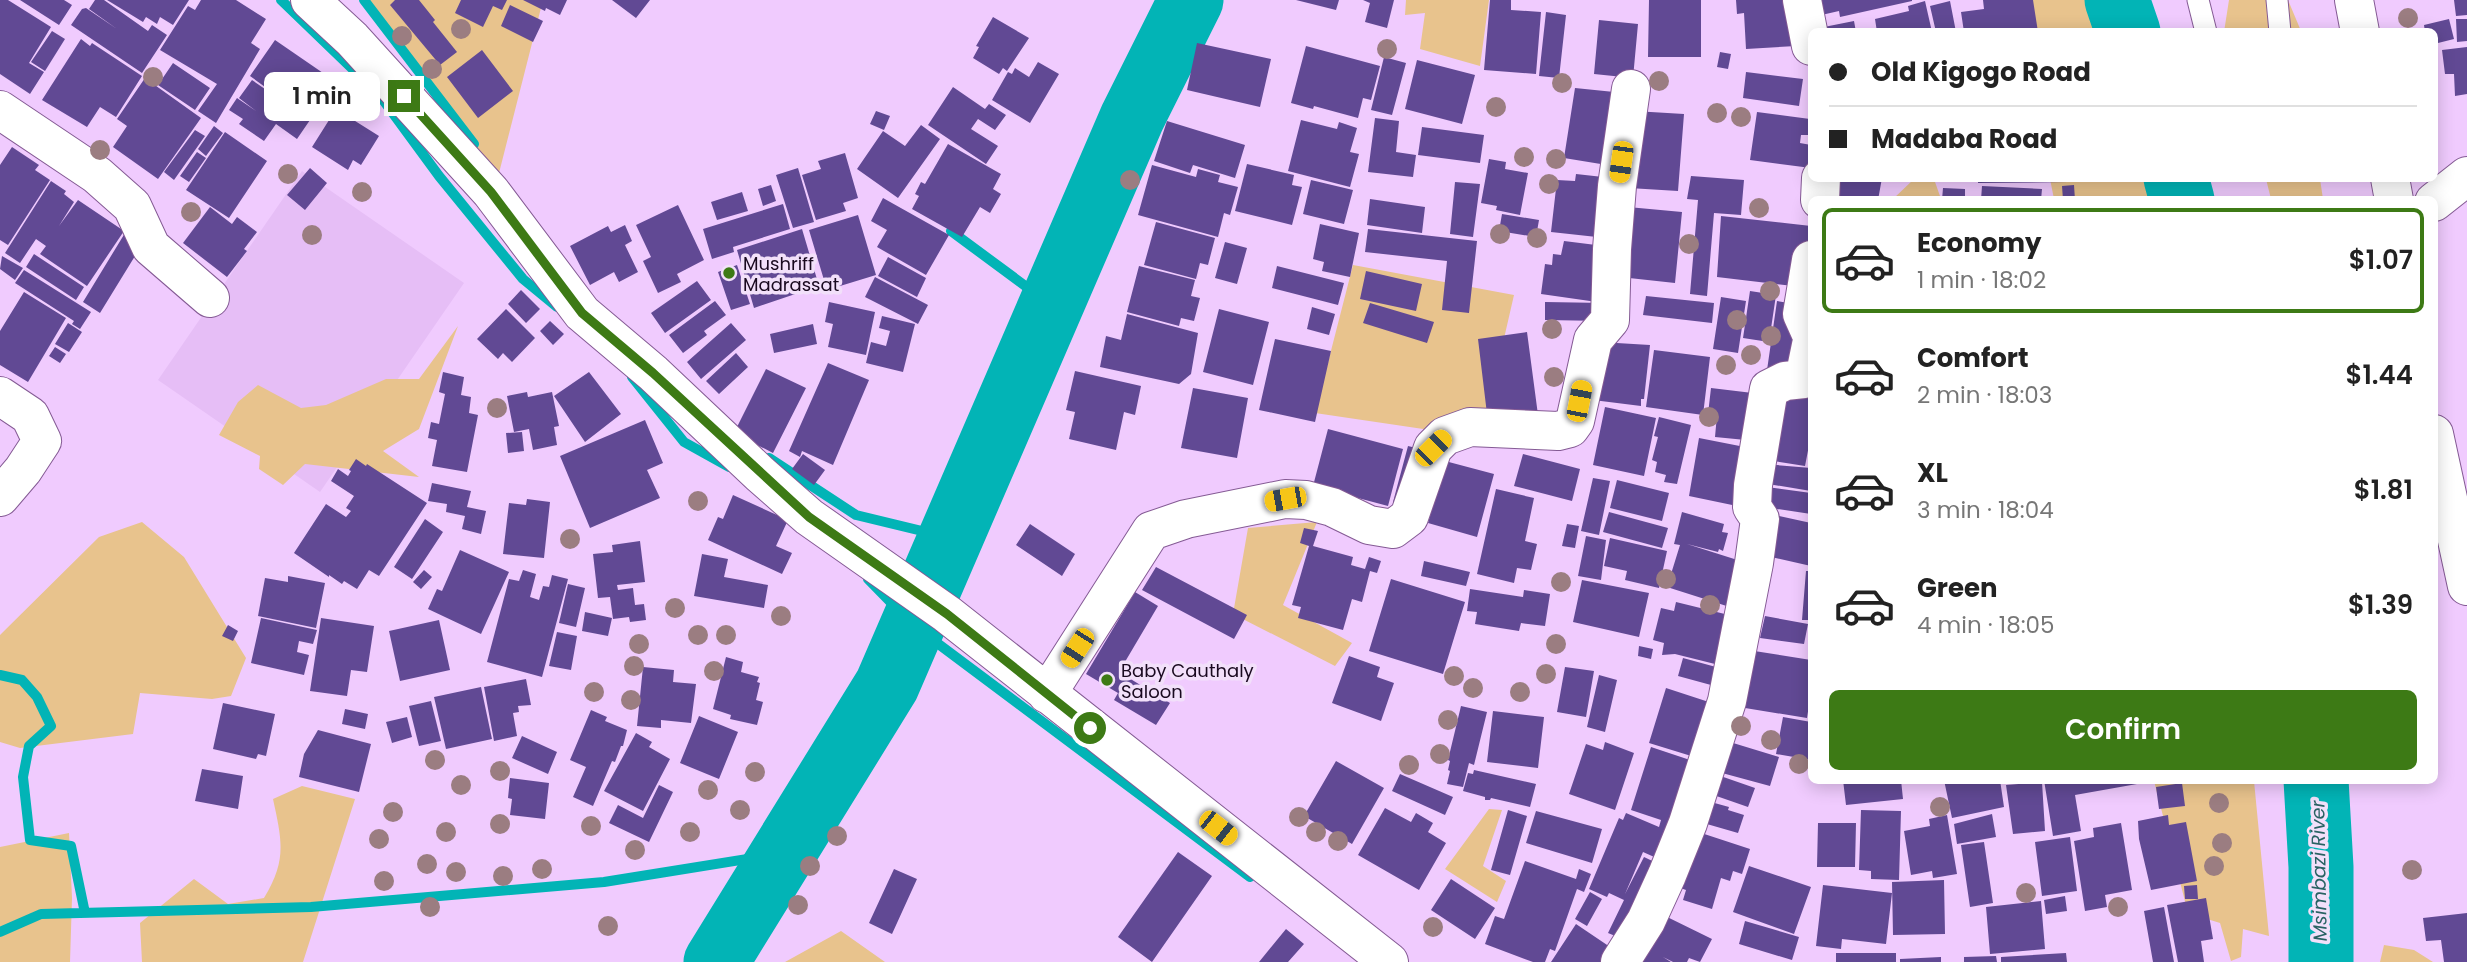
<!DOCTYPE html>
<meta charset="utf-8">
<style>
body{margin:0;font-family:Poppins,sans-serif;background:#f2f2f2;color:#222;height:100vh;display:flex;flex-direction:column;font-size:26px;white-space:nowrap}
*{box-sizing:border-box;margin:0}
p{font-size:23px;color:#767676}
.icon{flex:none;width:38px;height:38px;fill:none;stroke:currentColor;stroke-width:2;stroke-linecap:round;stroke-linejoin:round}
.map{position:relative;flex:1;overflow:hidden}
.drawer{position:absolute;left:1808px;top:196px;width:630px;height:588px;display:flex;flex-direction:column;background:#fff;border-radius:10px;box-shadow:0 4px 18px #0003}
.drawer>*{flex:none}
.guide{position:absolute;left:1808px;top:28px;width:630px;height:154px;border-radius:10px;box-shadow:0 4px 18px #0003;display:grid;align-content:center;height:154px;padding:0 21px;background:#fff}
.end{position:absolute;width:32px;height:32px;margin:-16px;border:9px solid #3d7a15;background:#fff;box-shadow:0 0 0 4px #fff}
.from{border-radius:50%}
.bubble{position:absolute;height:49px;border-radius:10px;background:#fff;box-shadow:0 4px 18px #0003;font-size:23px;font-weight:600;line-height:49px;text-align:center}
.car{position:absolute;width:21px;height:42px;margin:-21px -10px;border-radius:9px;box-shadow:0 0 5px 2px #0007;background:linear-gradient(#f5c518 24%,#345 0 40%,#f5c518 0 76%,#345 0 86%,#f5c518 0)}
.guide b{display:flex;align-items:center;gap:24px;height:66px;font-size:26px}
.guide b+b{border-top:2px solid #e0e0e0}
.guide i{width:18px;height:18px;background:#222}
ul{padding:12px 0 0;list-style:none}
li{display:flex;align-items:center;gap:21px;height:105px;margin:0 14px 10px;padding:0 7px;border:4px solid transparent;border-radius:10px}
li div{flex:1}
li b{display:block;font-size:26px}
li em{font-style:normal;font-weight:600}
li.current{border-color:#3d7a15}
li>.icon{width:63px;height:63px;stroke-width:1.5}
.button{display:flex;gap:14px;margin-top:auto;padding:14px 21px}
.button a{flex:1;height:80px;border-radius:10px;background:#3d7a15;color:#fff;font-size:28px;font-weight:600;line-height:80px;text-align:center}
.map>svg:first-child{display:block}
.built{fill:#e6bef6}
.green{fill:#e8c38d}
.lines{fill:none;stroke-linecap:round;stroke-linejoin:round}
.stream{stroke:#02b4b6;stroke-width:10}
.river{stroke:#02b4b6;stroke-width:65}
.building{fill:#614994}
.service-casing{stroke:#845a94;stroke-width:23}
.minor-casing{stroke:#845a94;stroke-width:40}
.tertiary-casing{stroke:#845a94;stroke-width:40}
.service{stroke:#fff;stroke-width:21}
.minor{stroke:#fff;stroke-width:38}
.tertiary{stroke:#fff;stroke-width:38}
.tree{fill:#9b7d81}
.route{stroke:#3d7a15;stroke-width:9}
.poi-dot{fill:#3d7a15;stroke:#f2e0fa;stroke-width:2.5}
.labels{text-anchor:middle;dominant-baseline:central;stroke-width:7;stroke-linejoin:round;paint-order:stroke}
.poi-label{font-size:18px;fill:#19091f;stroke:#f2e0fa;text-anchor:start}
.water-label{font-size:19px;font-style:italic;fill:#296263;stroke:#f2e0fa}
</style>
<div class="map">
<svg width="2467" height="962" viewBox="0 0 2467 962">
<rect width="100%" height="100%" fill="#f0cbfe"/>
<path class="built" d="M302 171 464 283 320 492 158 380Z"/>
<path class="green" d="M360 0H543L498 177Z
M1406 0H1489L1480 66 1420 49 1425 13 1405 15Z
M2021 0H2090L2100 31H2026Z
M2229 0H2288L2301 31 2224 32Z
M1914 179H1934L1941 199H1893Z
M2050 179H2143L2150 199H2054Z
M2266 179H2320L2323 199H2271Z
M1353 265 1514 295 1488 408 1430 430 1315 413Z
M458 326 419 429 383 451 419 477 305 464 283 485 259 469 260 456 219 435 238 402 258 385 301 408 326 405 386 379H419Z
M142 522 184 557 246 658 231 696 212 699 140 693 133 734 20 748 0 742V635L99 537Z
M1317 522 1283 605 1352 643 1335 666 1233 614 1248 528Z
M2154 781H2254L2269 936 2243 929 2241 957 2231 961 2220 923 2188 913Z
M302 786 355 799 303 962H142L140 923 194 879 228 904 264 898C287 860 282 841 273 799Z
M1489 809 1502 810 1483 866 1506 881 1497 902 1445 869Z
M69 833 72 898 70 962H0V847Z
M841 931 885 962H785Z
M2384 945 2414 950 2433 962H2380Z"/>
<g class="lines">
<path class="stream" d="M281 0 365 81
M364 0 474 144
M381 97 439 176 523 279 557 307
M951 231 1051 305
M632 377 684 442 729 467
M769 458 856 515 951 538
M868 579 913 625 1250 877
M0 675 22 680 37 697 51 726 29 746 23 777 30 840 71 846 85 913
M0 932 41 914 311 907 604 882 784 853"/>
<path class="river" d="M2117 0 2128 32
M2176 178 2182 200
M2316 780 2321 867V962
M716 962 887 685 1132 118 1191 0"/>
</g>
<path class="building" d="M0 0H8L51 27 29 63 44 72 30 94 0 74Z
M20 0H64L72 5 59 25Z
M95 0H104L148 31 152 25 167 35 142 73 71 25 82 9 86 8 117 29 89 9Z
M107 0H189L173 25 160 17 157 24 146 17 143 22Z
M201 0H236L266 19 251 43 260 49 216 123 198 111 217 84 160 50 188 6 195 10Z
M395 0H419L435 20 433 22 457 52 440 65 390 5Z
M461 0H507L502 10 493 6 483 27 455 13Z
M523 0H567L560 15 546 8 545 11Z
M612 0H650L636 18Z
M1296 0H1339L1336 10Z
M1363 0H1394L1387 28 1365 22 1370 3Z
M1490 0H1511V10L1541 12 1536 74 1484 70Z
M1649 0H1701V57H1648Z
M1736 0H1793L1796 46 1746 49 1744 13 1737 14Z
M1814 0H1912V1L1840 17 1839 11 1817 16Z
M1983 0H2033L2038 32H1964L1961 12 1984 9Z
M2454 0H2467V15L2456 16Z
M1925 1 1932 32H1877L1875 19 1909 11 1908 6Z
M1950 1 1956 32H1936L1930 6Z
M510 5 543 21 533 42 501 26Z
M1546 12 1566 15 1559 78 1539 76Z
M993 17 1029 38 1007 71 1003 68 999 74 973 58 979 47 976 46Z
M2449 19 2454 39 2434 44V32H2425L2424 25Z
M2456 19H2467V41L2457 42Z
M1599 20 1638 24 1633 78 1594 74Z
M1854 21 1856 32H1819V28Z
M52 31 65 39 45 71 31 62Z
M81 39 90 46 92 43 142 76 116 117 100 107 87 127 42 100Z
M275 40 323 73 297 110 250 76Z
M1197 43 1271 59 1260 107 1187 90Z
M1306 46 1380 66 1371 100 1363 98 1358 118 1314 106 1313 109 1291 103Z
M2467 47V94L2455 96 2454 74H2445L2442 50Z
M482 50 513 91 478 118 447 77Z
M1720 52 1731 54 1728 69 1717 67Z
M1384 57 1406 63 1392 115 1371 110Z
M1417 60 1475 75 1462 124 1405 109Z
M1038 62 1059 74 1030 123 992 100 1008 72 1012 74 1015 68 1029 77Z
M173 63 210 88 195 110 158 85Z
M1746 72 1803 79 1799 106 1743 98Z
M145 78 201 118 158 179 113 147 127 126 117 119Z
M252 80 310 120 297 139 276 124 264 141 239 124 243 119 229 110 237 98 256 111 239 98Z
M322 81 338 93 316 121 300 109Z
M953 87 985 109 989 104 1006 115 995 130 978 119 971 129 998 146 986 164 928 125Z
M1575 88 1624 93 1613 166 1564 158Z
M336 109 379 136 361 165 353 160 348 170 312 147Z
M876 111 890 116 884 130 870 124Z
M1634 111 1684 114 1678 191 1629 188Z
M1757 112 1810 119 1808 135H1801L1800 143 1811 145V168L1750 160Z
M1375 118 1399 121 1396 152 1416 155 1413 177 1368 172Z
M1301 120 1337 129 1339 122 1357 128 1350 152 1359 154 1350 187 1288 171Z
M1167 121 1245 145 1235 178 1193 165 1190 173 1154 161Z
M921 125 940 139 898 198 857 169 883 131 905 146Z
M214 126 223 133 206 156 198 149Z
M1422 127 1484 135 1480 163 1418 155Z
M195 130 205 136 174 180 164 172Z
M225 132 267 161 229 218 186 190Z
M948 144 1001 174 993 189 1001 194 990 213 980 207 962 237 912 209 919 196 915 194 921 182 925 184Z
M12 147 39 165 35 170 50 180 8 245 0 240V165Z
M197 152 206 158 189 182 180 176Z
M845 153 858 198 843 203 846 211 816 220 802 175 821 169 818 161Z
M1489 159 1506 162 1505 169 1528 173 1520 215 1496 210 1497 206 1481 203Z
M1247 164 1294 175 1292 185 1302 187 1292 225 1235 211Z
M1152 165 1196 177 1198 169 1220 175 1218 182 1238 187 1230 215 1224 213 1218 237 1138 215Z
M310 168 327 183 305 210 287 195Z
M798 168 814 222 793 228 776 175Z
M1576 174 1612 178 1606 238 1551 232 1557 180 1575 181Z
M1691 176 1744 180 1741 215 1714 213 1707 296 1690 294 1698 200 1687 199Z
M1830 178H1882L1878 200H1826Z
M1978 178H2068V182L1978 183Z
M1311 180 1353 190 1344 224 1303 214Z
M51 181 66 191 64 194 74 202 59 226 78 200 124 231 87 286 40 254 46 246 36 239 20 263 5 253Z
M1455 182 1480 184 1473 237 1450 234Z
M771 185 776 201 763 206 758 189Z
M2074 185 2075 200H2063L2062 186Z
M1982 186 2042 189 2041 200H1981Z
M1943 188 1965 189V200H1942Z
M742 192 748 211 717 220 711 202Z
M883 198 949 235 926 275 877 247 887 230 871 221Z
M1370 199 1425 207 1422 233 1367 225Z
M783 204 790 229 733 247 734 252 712 259 703 229Z
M678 205 704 260 677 274 681 282 658 293 643 261 651 257 636 225Z
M210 207 232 224 237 217 257 232 244 249 247 251 227 277 183 243Z
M1628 207 1682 212 1675 283 1620 277Z
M1502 214 1539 220 1536 237 1499 231Z
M858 215 876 275 827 290 809 230Z
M1721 216 1811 226V245L1802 287 1717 277Z
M1156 222 1215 238 1208 265 1200 263 1196 279 1144 265Z
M1320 224 1359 233 1350 277 1322 271 1324 262 1313 259Z
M625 225 632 241 625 245 638 272 619 282 614 272 590 285 570 246 608 226 611 232Z
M802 229 819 286 754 308 737 250Z
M1368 229 1477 241 1469 313 1442 310 1447 261 1365 252Z
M125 233 143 243 100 313 83 302Z
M1564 241 1604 246 1597 302 1541 294 1545 264 1552 265 1553 254 1561 255Z
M1225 242 1247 248 1237 284 1215 278Z
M34 254 84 287 76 300 26 267Z
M2 256 23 268 15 280 0 269Z
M888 257 926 278 917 297 878 276Z
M737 265 750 304 731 310 718 272Z
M1139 266 1195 280 1191 296 1200 298 1194 321 1181 318 1179 326 1127 312Z
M1277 266 1344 283 1338 305 1272 288Z
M24 270 91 312 80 329 72 324 74 321 15 283Z
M1366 271 1422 284 1416 311 1360 299Z
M875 277 928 305 918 324 865 297Z
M697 281 711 300 665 333 651 313Z
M521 290 540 309 526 323 508 304Z
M1750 291 1776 295 1769 342 1743 338Z
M24 292 66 318 28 382 0 365V331Z
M1646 296 1714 303 1712 323 1643 315Z
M1721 297 1746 301 1738 353 1713 349Z
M715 301 726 315 704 331 707 335 683 353 669 335Z
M1777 301 1801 305 1787 372 1765 384Z
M829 302 875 312 866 355 828 347 833 324 825 322Z
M1545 302 1605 303V321L1545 320Z
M1370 303 1434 322 1427 343 1363 323Z
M1312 307 1335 314 1329 335 1307 329Z
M506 309 535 338 512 362 503 353 498 359 477 339Z
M1219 309 1269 322 1253 385 1203 372Z
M1127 314 1198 333 1191 374 1179 384 1100 367 1106 336 1121 340Z
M882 316 915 324 903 372 866 363 871 342 886 346 890 331 879 328Z
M550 321 564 334 553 345 540 331Z
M68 323 82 332 69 352 55 344Z
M731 323 746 340 701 379 687 362Z
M813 324 817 344 774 353 770 334Z
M1527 332 1538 415 1487 414 1478 339Z
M1275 339 1331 351 1315 422 1259 410Z
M1600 342 1650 345 1644 399H1641V406L1593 400Z
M55 347 66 354 60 363 49 356Z
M1654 350 1710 357 1703 415 1646 407Z
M736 353 748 367 719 394 706 381Z
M828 363 869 380 833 465 802 451 800 457 789 451Z
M766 369 806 388 773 453 734 433Z
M1075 371 1141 386 1135 415 1124 412 1116 450 1069 439 1075 412 1066 410Z
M443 372 464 377 461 395 471 397 469 413 478 415 467 472 432 466 437 440 428 438 431 422 439 424 445 394 439 392Z
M589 372 621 414 585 442 554 396Z
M1193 388 1248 398 1237 458 1181 448Z
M1711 388 1761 394 1756 441 1715 437 1717 415 1708 414Z
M527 392 528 397 552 392 559 426 554 427 557 445 533 450 529 429 514 432 507 396Z
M1772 392 1811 398V435L1805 466 1761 459Z
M1605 407 1656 418 1644 476 1593 465Z
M1659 417 1691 425 1677 484 1664 482 1666 475 1655 472 1657 462 1652 460 1658 437 1654 436Z
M645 420 663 463 647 470 660 498 590 528 560 456Z
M1328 429 1403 449 1388 506 1313 486Z
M522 432 524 451 508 453 506 433Z
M1699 438 1755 449 1737 506 1689 496Z
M1408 446 1424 450 1410 506 1393 502Z
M803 454 825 470 814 485 792 469Z
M1523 454 1580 469 1572 501 1514 486Z
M356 459 366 466 367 464 427 503 379 576 369 570 357 589 344 581 342 584 329 575V577L294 553 326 504 346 517 351 511 346 508 354 496 331 481 338 469 348 476 351 471 349 470Z
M1445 461 1494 474 1477 537 1428 523Z
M1765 464 1811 468V491L1762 483Z
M1593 478 1610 481 1599 535 1581 531Z
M1617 480 1669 493 1662 521 1610 508Z
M432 483 471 491 467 507 486 511 481 534 462 529 465 516 446 512 447 504 428 501Z
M1767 487 1811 493V514L1764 507Z
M1496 489 1534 498 1525 541 1537 544 1531 570 1517 568 1514 583 1477 574Z
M733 495 788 520 776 546 792 553 782 574 708 540 718 517 723 519Z
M527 499 550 502 544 558 503 554 509 503 526 505Z
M1609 512 1668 528 1662 548 1603 532Z
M1682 512 1724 524 1722 532 1728 533 1723 551 1719 549 1718 552 1687 544 1750 564 1736 609 1667 587 1680 545 1674 544Z
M1770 514 1811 523V566L1762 555Z
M425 519 443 532 412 579 394 567Z
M1030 524 1075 554 1062 576 1016 545Z
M1567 524 1579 526 1575 548 1562 546Z
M1304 528 1318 531 1313 546 1353 557 1351 565 1365 569 1369 557 1381 561 1377 573 1370 571 1362 602 1352 599 1343 630 1298 618 1301 607 1292 605 1309 546 1300 543Z
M1586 536 1606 540 1601 580 1578 576Z
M1610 538 1667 551 1659 588 1625 580 1627 571 1604 566Z
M640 541 645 582 617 585 618 590 633 588 635 605 644 604 646 620 630 622 629 617 613 619 610 597 598 598 593 554 613 552 612 545Z
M460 550 509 572 481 634 428 609 437 589 442 591Z
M702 554 728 559 724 577 768 585 764 608 694 596Z
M1424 561 1470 572 1466 586 1421 576Z
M1156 567 1247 615 1234 639 1142 590Z
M424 570 432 577 421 589 413 582Z
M523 570 536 574 530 597 539 600 543 586 549 587 552 575 568 579 542 677 487 662 509 579 519 581Z
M1806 571H1811V620H1802Z
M288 576 325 583 316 628 258 616 265 578 288 582Z
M1391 579 1465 602 1443 674 1369 651Z
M1582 580 1649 593 1639 637 1573 622Z
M568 584 585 588 576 627 559 623Z
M1470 589 1523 597 1524 590 1550 594 1545 626 1521 623 1519 631 1475 624 1477 612 1467 611Z
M1135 592 1158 606 1119 672 1170 703 1156 725 1114 700 1118 693 1086 674Z
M1676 602 1737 617 1715 664 1675 654 1662 655 1664 643 1653 640 1661 608 1674 611Z
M585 612 612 618 608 636 582 631Z
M1765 616 1808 624 1804 644 1760 638Z
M261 618 317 630 313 644 299 641 297 652 309 655 304 675 251 663Z
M321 618 374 626 367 672 351 670 347 696 310 691Z
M439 620 450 670 400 681 389 631Z
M228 625 238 631 233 641 222 636Z
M557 632 577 636 571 670 549 666Z
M1639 646 1653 649 1651 659 1638 656Z
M1748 650 1811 660V692L1807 718 1739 707Z
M1349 656 1380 667 1377 677 1394 683 1381 721 1332 703Z
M726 657 743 662 741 672 759 677 757 682 760 683 756 700 763 702 757 725 730 719 731 715 713 709Z
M1683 658 1727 670 1722 688 1678 676Z
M643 667 674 670 673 682 696 684 691 723 661 720V728L637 726Z
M1565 667 1594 671 1586 717 1557 712Z
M1599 675 1617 680 1605 732 1587 727Z
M526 679 531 705 518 706 519 712 513 713 517 736 494 741 484 687Z
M481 687 492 739 446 749 434 697Z
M1666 688 1718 705 1701 759 1649 743Z
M431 701 441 741 419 746 409 706Z
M223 703 275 714 266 756 258 754 256 759 213 749Z
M1461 706 1487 712 1474 765 1469 763 1463 787 1447 784 1450 771 1448 770 1450 761 1448 760Z
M345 709 368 714 365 729 342 724Z
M591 710 607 717 605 721 627 730 623 746H621L615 762 612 761 593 806 573 797 586 767 570 760Z
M1493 711 1544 717 1538 768 1487 762Z
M699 716 738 732 719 779 680 763Z
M407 717 412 737 392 743 386 722Z
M1783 717 1811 722V760L1776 754Z
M318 730 371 744 359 792 299 777 304 754Z
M636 733 652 742 649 747 670 759 643 811 604 791Z
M522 736 557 752 548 774 512 758Z
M1720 739 1779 757 1770 786 1711 770Z
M1605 742 1634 753 1615 810 1569 794 1586 744 1603 750Z
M1651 747 1693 761 1673 831 1664 829 1673 833 1661 860 1643 852 1625 894 1644 857 1665 867 1630 942 1608 933 1624 900 1609 893 1607 897 1589 889 1619 818 1623 820 1626 813 1659 827 1661 820 1631 810Z
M1336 761 1384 788 1352 844 1304 816Z
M202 769 243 776 238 809 195 801Z
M1474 770 1536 784 1530 807 1491 798 1490 800H1485V797L1463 791 1468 773 1473 774Z
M1709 772 1755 788 1748 807 1702 791Z
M1400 774 1453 797 1445 815 1392 791Z
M510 778 549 783 545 819 510 815 512 799 508 798Z
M1843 780H1901L1903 799 1846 805Z
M1944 780H2000L2004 807 1952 818Z
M2044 780H2136L2137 784 2075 795 2081 831 2053 836Z
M2042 782 2045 831 2013 834 2006 785Z
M2182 783 2185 806 2159 809 2156 787Z
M659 785 673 792 649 842 609 823 618 805 643 818Z
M1700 799 1729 807 1728 810 1744 815 1738 833 1693 820Z
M1385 808 1411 822 1416 813 1433 823 1428 832 1446 843 1419 890 1358 855Z
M1508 810 1527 816 1510 875 1491 870Z
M1861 810 1901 811 1899 880 1871 879V871L1859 870Z
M1536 811 1602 829 1592 863 1526 843Z
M1992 814 1996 837 1957 844 1954 824Z
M1947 815 1957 874 1933 878 1932 871 1911 875 1904 831 1930 826 1929 819Z
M2168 815 2169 825 2186 822 2197 881 2151 890 2139 839 2138 821Z
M1818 823H1856L1855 867H1817Z
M2121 823 2132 890 2105 895 2107 907 2085 911 2074 841 2094 837 2093 828Z
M1686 828 1750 849 1742 874 1733 871 1730 881 1721 878 1712 909 1683 900 1686 890 1669 884Z
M2070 837 2077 891 2042 896 2035 842Z
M1984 842 1993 903 1970 907 1961 845Z
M1178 852 1212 876 1152 962 1118 937Z
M1525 861 1576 879 1579 869 1591 874 1584 892 1577 889 1555 951 1550 949 1545 962H1533L1485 944 1495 916 1504 919Z
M1749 866 1811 887 1794 934 1733 912Z
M894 869 917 879 892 934 869 923Z
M1451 879 1495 908 1475 939 1431 910Z
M1944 880 1945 934 1893 935 1892 882Z
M1823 885 1892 893 1886 944 1842 939 1841 949 1816 946Z
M2197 885 2198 899H2185L2184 886Z
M1590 892 1602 899 1587 926 1575 919Z
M2065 896 2067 911 2046 914 2044 900Z
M2206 898 2213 939 2201 941 2204 962H2178L2167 905Z
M2041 901 2045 949 1990 954 1986 907Z
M2164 907 2174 962H2153L2144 911Z
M1659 913 1712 939 1700 962 1689 958 1687 962H1673L1663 957 1671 962H1639Z
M2467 913V962H2444L2441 940 2426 941 2423 918Z
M1745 921 1799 937 1792 960 1739 944Z
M1576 924 1616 951 1608 962H1551Z
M1286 929 1304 944 1288 962H1259Z
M1836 953H1896V962H1836Z
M2066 953 2067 962H2001V957Z
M1996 956 1997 962H1964V957Z
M1941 957V962H1900V959Z"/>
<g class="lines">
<g class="service-casing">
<path id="service" d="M2198 0 2206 32
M2277 0 2280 32"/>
</g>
<g class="minor-casing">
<path id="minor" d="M310 0 352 39 491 192 582 313 653 373 760 474 809 517 947 614 1389 962
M1802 0 1811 46
M0 110 97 175 132 206 151 247 210 298
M1820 200 1821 178
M2434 202 2467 176
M1811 260 1802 314 1811 334
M0 396 30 416 42 441 23 470 0 497
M1047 694 1151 531 1186 519 1285 499 1306 500 1332 507 1369 525 1393 529 1409 517 1433 448 1445 436 1470 427 1558 431 1570 428 1575 421 1593 340 1610 320 1612 249 1617 186 1631 89
M1620 962 1646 921 1667 875 1688 823 1727 701 1754 563 1760 519 1752 507 1753 485 1769 389 1785 381 1804 379 1811 345"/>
</g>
<g class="tertiary-casing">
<path id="tertiary" d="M2354 0 2360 32
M2390 178 2394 200
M2434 434 2467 586"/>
</g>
<use href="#service" class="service"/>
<use href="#minor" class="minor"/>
<use href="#tertiary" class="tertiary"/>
</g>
<g class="tree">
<circle cx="2408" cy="18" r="10"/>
<circle cx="461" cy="29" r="10"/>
<circle cx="402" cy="36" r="10"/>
<circle cx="1387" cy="49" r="10"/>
<circle cx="432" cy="69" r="10"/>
<circle cx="153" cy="77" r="10"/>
<circle cx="1659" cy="81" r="10"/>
<circle cx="1562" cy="83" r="10"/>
<circle cx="1496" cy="107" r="10"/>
<circle cx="1717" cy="113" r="10"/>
<circle cx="1741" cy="117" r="10"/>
<circle cx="100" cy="150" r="10"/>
<circle cx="1524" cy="157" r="10"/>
<circle cx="1556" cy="159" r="10"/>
<circle cx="288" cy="174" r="10"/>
<circle cx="1130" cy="180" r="10"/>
<circle cx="1549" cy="184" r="10"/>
<circle cx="362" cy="192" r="10"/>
<circle cx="1759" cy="208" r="10"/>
<circle cx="191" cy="212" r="10"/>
<circle cx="1500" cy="234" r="10"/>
<circle cx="312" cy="235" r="10"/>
<circle cx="1537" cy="238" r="10"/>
<circle cx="1689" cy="244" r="10"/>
<circle cx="1770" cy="291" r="10"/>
<circle cx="1737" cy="320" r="10"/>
<circle cx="1552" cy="329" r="10"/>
<circle cx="1771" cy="336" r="10"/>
<circle cx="1751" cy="355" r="10"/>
<circle cx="1726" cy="365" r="10"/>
<circle cx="1554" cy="377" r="10"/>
<circle cx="497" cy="408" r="10"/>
<circle cx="1709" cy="417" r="10"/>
<circle cx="698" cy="501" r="10"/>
<circle cx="570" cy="539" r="10"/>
<circle cx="1666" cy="579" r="10"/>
<circle cx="1561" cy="582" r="10"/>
<circle cx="1710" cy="605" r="10"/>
<circle cx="675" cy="608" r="10"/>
<circle cx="781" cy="616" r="10"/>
<circle cx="698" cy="635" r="10"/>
<circle cx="726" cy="635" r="10"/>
<circle cx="639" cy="644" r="10"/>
<circle cx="1556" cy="644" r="10"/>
<circle cx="634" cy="666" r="10"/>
<circle cx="714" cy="671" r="10"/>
<circle cx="1546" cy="674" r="10"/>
<circle cx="1454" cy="676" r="10"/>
<circle cx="1473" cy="688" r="10"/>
<circle cx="594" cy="692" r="10"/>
<circle cx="1520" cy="692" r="10"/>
<circle cx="631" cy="700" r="10"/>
<circle cx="1448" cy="720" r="10"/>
<circle cx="1741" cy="726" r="10"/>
<circle cx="1771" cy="740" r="10"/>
<circle cx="1440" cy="754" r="10"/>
<circle cx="435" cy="760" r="10"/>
<circle cx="1799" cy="764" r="10"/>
<circle cx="1409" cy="765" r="10"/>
<circle cx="500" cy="771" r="10"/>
<circle cx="755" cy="772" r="10"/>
<circle cx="461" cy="785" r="10"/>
<circle cx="708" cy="790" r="10"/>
<circle cx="2219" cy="803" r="10"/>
<circle cx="1940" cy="807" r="10"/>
<circle cx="740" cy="810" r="10"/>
<circle cx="393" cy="812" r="10"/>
<circle cx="1299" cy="817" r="10"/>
<circle cx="500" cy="824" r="10"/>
<circle cx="591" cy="826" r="10"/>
<circle cx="446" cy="832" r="10"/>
<circle cx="690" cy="832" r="10"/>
<circle cx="1316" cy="832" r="10"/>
<circle cx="837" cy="836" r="10"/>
<circle cx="379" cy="839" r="10"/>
<circle cx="1338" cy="841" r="10"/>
<circle cx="2222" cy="843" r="10"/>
<circle cx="635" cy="850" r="10"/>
<circle cx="427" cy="864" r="10"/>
<circle cx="810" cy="866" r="10"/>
<circle cx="2214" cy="866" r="10"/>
<circle cx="542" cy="869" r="10"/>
<circle cx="2412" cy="870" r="10"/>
<circle cx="456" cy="872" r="10"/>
<circle cx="503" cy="876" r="10"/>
<circle cx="384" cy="881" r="10"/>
<circle cx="2026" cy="893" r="10"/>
<circle cx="798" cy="905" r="10"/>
<circle cx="430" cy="907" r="10"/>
<circle cx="2118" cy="907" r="10"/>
<circle cx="608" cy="926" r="10"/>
<circle cx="1433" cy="927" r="10"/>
</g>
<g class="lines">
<path class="route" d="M404 96 491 192 582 313 653 373 809 517 947 614 1090 728"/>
</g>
<g class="poi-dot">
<circle cx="729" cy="273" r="7"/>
<circle cx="1107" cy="680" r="7"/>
</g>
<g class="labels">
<g class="poi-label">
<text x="743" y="263">Mushriff<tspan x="743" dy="21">Madrassat</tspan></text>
<text x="1121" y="670">Baby Cauthaly<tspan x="1121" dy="21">Saloon</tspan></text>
</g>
<g class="water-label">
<text transform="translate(2319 871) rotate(-91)">Msimbazi River</text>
</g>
</g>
</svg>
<i class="end from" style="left:1090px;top:728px"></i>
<i class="end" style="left:404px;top:96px"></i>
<div class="bubble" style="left:264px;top:72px;width:116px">1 min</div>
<i class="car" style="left:1621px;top:162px;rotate:188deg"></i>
<i class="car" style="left:1579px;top:401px;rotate:11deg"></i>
<i class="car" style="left:1433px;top:448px;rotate:45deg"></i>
<i class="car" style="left:1285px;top:499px;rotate:260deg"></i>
<i class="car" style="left:1077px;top:648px;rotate:213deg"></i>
<i class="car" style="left:1218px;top:828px;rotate:128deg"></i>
<div class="guide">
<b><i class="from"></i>Old Kigogo Road</b>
<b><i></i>Madaba Road</b>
</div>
<section class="drawer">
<ul>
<li class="current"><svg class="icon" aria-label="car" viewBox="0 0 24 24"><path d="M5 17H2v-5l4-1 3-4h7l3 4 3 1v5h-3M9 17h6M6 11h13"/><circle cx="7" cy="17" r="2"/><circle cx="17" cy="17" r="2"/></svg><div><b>Economy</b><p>1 min · 18:02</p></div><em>$1.07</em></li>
<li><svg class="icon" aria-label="car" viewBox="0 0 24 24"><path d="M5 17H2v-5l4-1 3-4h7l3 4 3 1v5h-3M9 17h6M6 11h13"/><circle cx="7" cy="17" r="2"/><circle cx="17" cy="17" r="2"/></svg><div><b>Comfort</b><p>2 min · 18:03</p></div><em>$1.44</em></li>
<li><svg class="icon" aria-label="car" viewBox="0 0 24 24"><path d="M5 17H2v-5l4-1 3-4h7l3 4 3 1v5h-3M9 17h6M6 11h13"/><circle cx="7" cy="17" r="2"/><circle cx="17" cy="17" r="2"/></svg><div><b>XL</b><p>3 min · 18:04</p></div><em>$1.81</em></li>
<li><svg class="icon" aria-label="car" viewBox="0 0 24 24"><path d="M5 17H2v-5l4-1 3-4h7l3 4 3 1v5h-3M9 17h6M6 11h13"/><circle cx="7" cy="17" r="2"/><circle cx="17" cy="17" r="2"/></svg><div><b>Green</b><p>4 min · 18:05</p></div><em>$1.39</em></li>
</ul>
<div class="button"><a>Confirm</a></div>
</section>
</div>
